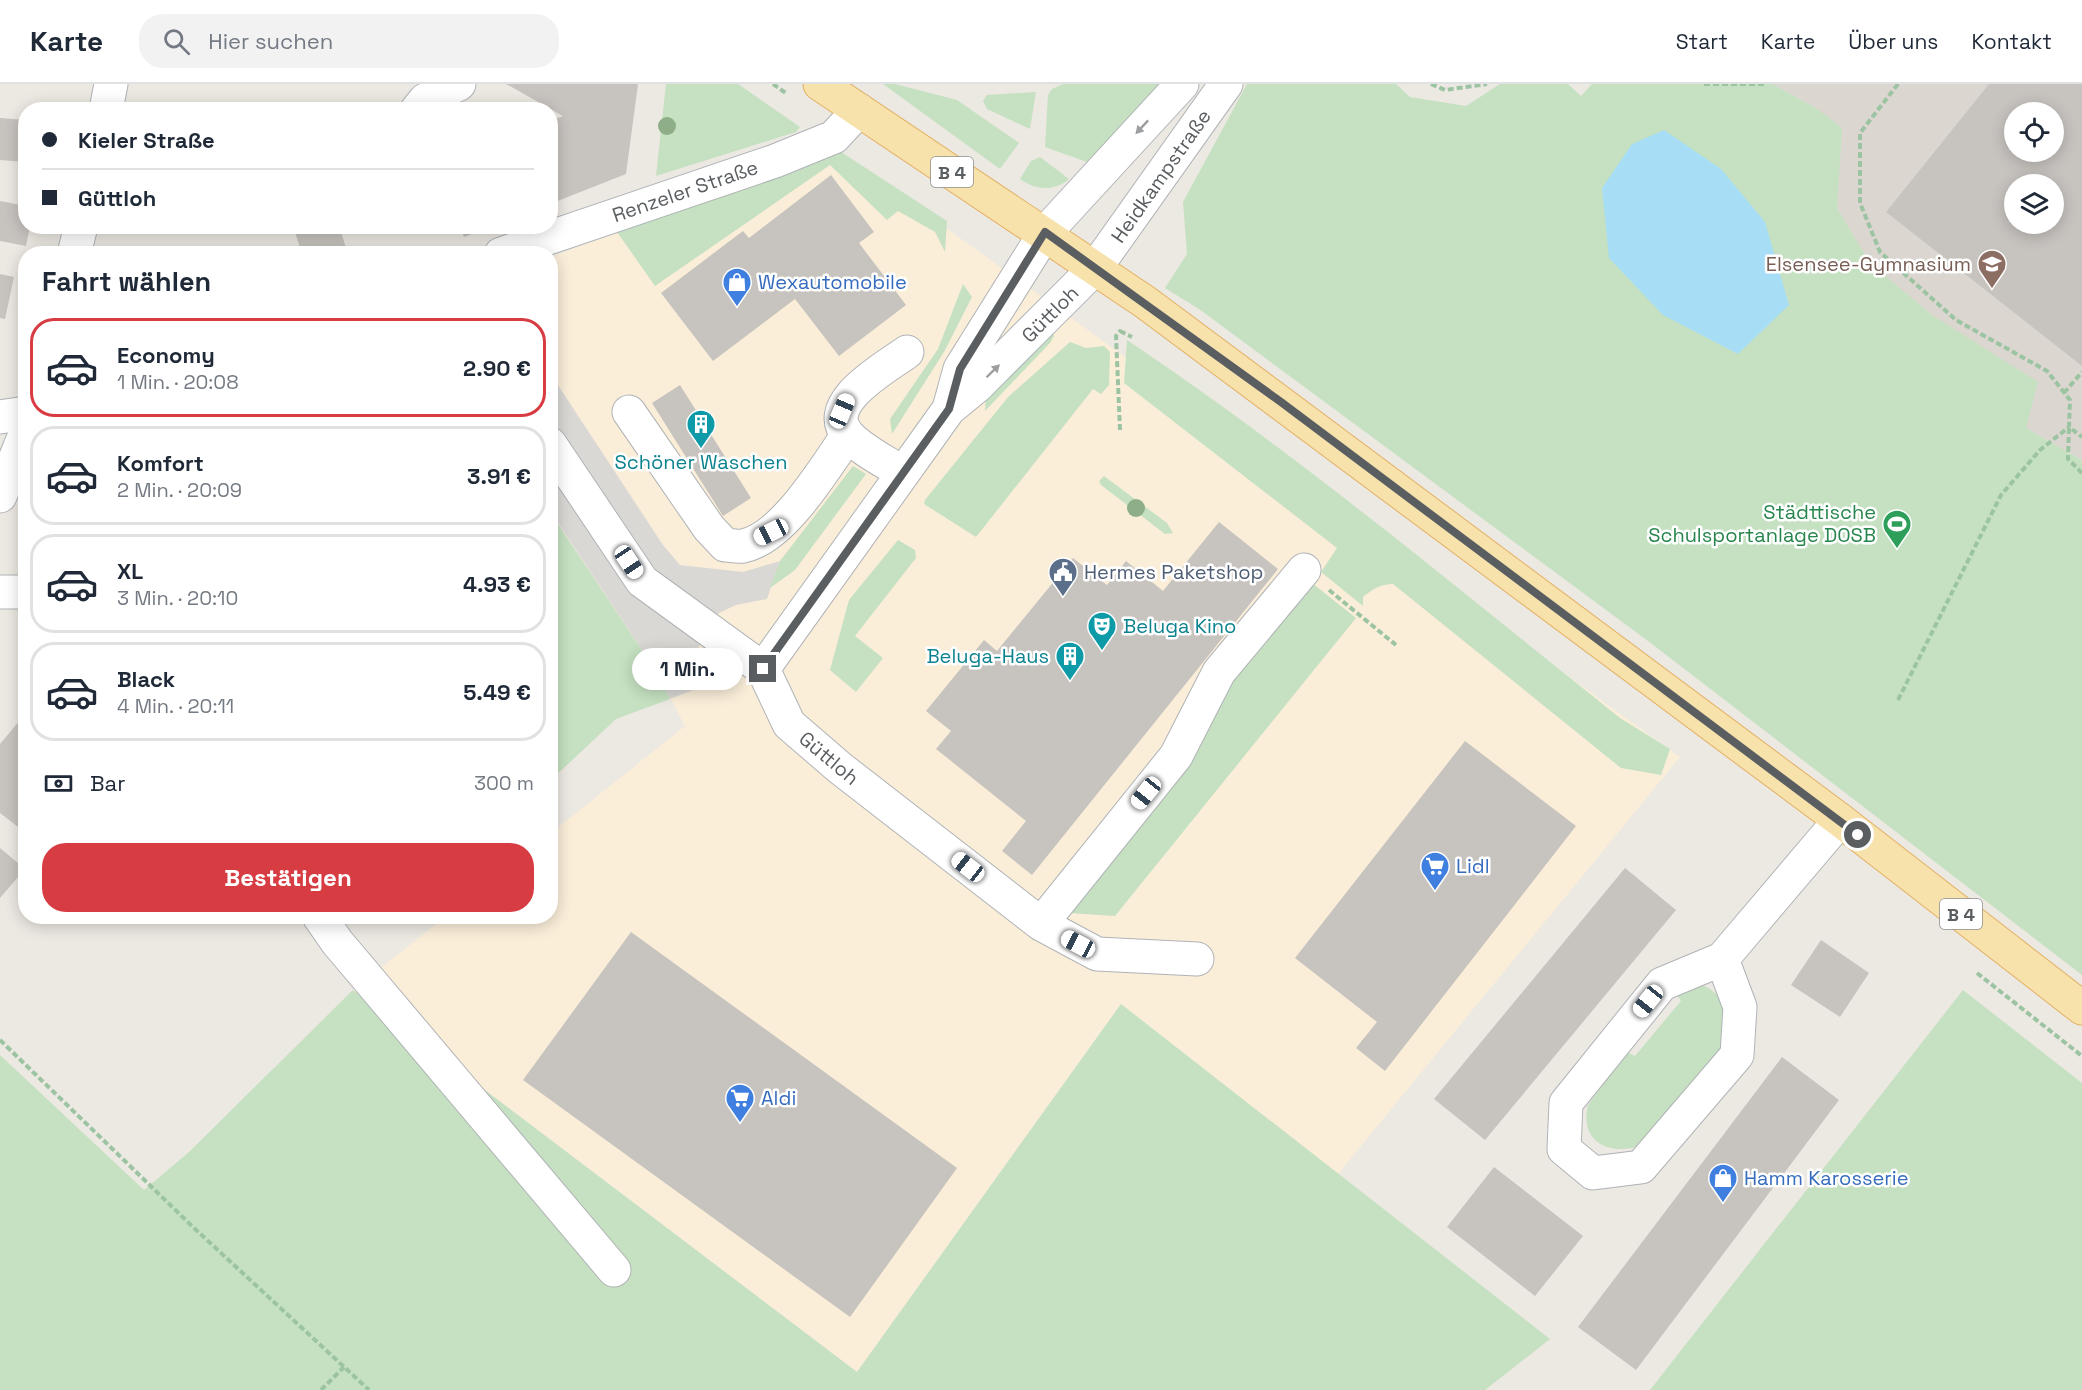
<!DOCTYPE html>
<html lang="de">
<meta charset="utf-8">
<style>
body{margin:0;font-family:"Space Grotesk",sans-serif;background:#f2f2f3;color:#1f2937;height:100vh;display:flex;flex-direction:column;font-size:22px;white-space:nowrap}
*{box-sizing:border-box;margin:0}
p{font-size:20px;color:#747a83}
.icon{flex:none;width:33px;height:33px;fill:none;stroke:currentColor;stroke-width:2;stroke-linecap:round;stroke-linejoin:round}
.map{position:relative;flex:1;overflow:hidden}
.panel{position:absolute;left:18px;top:162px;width:540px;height:678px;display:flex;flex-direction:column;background:#fff;border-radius:24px;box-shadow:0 3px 15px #0003}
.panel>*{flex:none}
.top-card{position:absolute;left:18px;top:18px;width:540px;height:132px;border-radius:24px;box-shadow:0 3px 15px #0003;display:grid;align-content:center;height:132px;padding:0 24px;background:#fff}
.controls{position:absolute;left:2004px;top:18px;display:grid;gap:12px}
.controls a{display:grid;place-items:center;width:60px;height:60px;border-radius:50%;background:#fff;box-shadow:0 3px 15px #0003;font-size:30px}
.end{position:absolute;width:27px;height:27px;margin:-14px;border:8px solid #5a5e61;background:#fff;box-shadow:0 0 0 3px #fff}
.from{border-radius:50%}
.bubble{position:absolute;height:42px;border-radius:21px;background:#fff;box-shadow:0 3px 15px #0003;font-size:20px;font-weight:700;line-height:42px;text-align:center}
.car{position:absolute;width:18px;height:36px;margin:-18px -9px;border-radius:8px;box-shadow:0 0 4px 2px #0007;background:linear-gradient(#fff 24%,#345 0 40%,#fff 0 76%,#345 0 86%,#fff 0)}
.top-card b{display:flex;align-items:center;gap:21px;height:57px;font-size:22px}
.top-card b+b{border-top:2px solid #e0e1e3}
.top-card i{width:15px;height:15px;background:#1f2937}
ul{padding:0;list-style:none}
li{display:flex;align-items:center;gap:18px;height:99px;margin:0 12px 9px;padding:0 12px;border:3px solid #e0e1e3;border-radius:24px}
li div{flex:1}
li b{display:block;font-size:22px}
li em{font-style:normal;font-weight:700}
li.on{border-color:#d83c43}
li>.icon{width:54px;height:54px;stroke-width:1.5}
h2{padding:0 24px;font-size:27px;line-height:72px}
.pay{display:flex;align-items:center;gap:15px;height:66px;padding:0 24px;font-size:22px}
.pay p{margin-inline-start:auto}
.cta{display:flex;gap:12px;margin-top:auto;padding:12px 24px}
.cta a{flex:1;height:69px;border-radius:24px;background:#d83c43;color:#fff;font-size:24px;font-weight:700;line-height:69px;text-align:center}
header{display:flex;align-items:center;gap:36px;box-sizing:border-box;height:84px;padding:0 30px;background:#fff;border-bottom:2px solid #e0e1e3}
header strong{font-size:28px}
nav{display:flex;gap:33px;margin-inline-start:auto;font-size:21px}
.search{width:420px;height:54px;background:#f2f2f3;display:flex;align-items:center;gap:15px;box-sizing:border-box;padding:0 21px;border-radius:24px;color:#747a83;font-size:22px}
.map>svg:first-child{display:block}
.commercial{fill:#faeed9}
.industrial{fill:#dad8d4}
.education{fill:#dbd7d0;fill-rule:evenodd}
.green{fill:#c5e1c1}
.water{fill:#a7def6}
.building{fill:#c7c3bf;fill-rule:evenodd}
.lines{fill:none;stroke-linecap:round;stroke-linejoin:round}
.minor-casing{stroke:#b0b3b6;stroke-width:35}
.major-casing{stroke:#e3b064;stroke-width:35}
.path{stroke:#9cc4a2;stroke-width:4;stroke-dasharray:6 3;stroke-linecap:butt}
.minor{stroke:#fff;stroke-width:33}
.major{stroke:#f7e2ac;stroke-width:33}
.tree{fill:#8eae87}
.oneway{fill:#9c9ea0}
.route{stroke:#5a5e61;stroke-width:8}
.labels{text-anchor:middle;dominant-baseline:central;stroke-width:5;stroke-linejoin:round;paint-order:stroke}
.shield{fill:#fff;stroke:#8c8e90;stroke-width:1.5}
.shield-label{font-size:18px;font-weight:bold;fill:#5a5e61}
.street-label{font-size:20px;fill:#5a5e61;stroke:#fff}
.education-label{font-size:20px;fill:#785e54;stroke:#fff;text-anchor:end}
.shop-label{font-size:20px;fill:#366cbe;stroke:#fff;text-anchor:start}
.culture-label{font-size:20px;fill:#0d838f;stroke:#fff}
.leisure-label{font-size:20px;fill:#27864d;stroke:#fff;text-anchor:end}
.service-label{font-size:20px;fill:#4e5e75;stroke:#fff;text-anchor:start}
</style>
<header>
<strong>Karte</strong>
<div class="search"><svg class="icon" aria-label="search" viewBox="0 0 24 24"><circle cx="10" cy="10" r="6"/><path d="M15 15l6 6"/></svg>Hier suchen</div>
<nav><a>Start</a><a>Karte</a><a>Über uns</a><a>Kontakt</a></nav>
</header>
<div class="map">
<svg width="2082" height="1306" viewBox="0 0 2082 1306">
<rect width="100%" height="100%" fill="#ece8e2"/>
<path class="commercial" d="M838 66 1680 673 1338 1090 1120 921 857 1288 353 906 445 833 550 832 551 749 685 642 657 589 551 428V173Z"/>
<path class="industrial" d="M550 289 663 461 680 481 743 488 780 477 767 515 736 521 719 529 706 543 694 576 701 603 670 615 657 589 551 428Z"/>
<path class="education" d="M1772 0H2082V376L2026 344 1932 231 1870 180 1837 124 1838 86 1816 24ZM2014 28H2054V68H2014ZM2014 100H2054V140H2014Z"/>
<path class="green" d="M666 0H738L800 43 796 48 656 92Z
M883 0H895L957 16 1019 59 1000 85Z
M1063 0H1160L1087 78 1045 63 1048 11 1052 5Z
M1247 0H1396L1410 13 1466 22 1500 0H1568L1581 12 1592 0H1772L1816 24 1842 44 1837 124 1870 179 1932 231 2038 298 2026 344 2082 376V891L1648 557 1199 225 1165 204 1187 170 1183 118Z
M1036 8 1030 45 987 25 983 17 987 11Z
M838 66 947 137 945 168 935 148 898 127 887 136 830 81 655 202 617 148Z
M1040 73 1069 95C1054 108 1035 106 1020 95L1031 77Z
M963 200 972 213 944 268 892 350 890 335 938 265Z
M1052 246 1054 252 1050 259 985 327 986 311Z
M1127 256C1299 371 1458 505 1620 634L1670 665 1661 691 1621 684 1393 500C1381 500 1373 505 1363 513V522L1321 488 1337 464 1124 299Z
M1070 258 1086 264 1104 262 1110 268 1109 301 1101 310 1093 305 976 453 924 420 925 416 1008 313Z
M853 382 866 390 795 486 770 504 780 477Z
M1104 392 1167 439 1173 449 1165 450 1101 401 1099 397Z
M550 428 657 589 670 615 616 635 551 696Z
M898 456 915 466 916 474 855 552 883 574 856 608 830 586 849 516Z
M1312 499 1356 534 1115 832 1068 829 1216 612Z
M1694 897C1724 910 1725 918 1731 948L1717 971 1650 1058C1618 1074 1578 1063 1588 1021L1626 968 1635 972 1681 917 1675 908Z
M353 906 857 1288 1121 920 1550 1255 1485 1306H0V971L144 1106 188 1069Z
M1963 906 2082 999V1306H1650Z"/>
<path class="water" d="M1664 46 1721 85 1765 138 1789 221 1738 270 1663 231 1609 174 1602 104 1632 60Z"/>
<path class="building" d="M506 0H638L626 90 550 120V37L563 32Z
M1989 0H2082V282L1886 128ZM2014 28H2054V68H2014ZM2014 100H2054V140H2014Z
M0 34 26 36V78L0 76Z
M831 91 874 148 859 159 906 221 839 272 795 215 713 277 661 209 743 147 749 154Z
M0 117 26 122V142H30L26 162 0 157Z
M293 142H339L348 170H302Z
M460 142H491V143L464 153Z
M0 190 14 193 5 235 0 234Z
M680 301 751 414 723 432 652 319Z
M1219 438 1278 485 1032 791 1002 767 1026 737 936 665 951 647 926 627 984 556 997 567 1073 474 1107 501 1126 477 1163 507Z
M26 629V749L0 729V660Z
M1465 657 1576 742 1385 987 1356 964 1377 938 1295 874Z
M0 764 25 785 0 814Z
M1625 784 1676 826 1485 1056 1434 1015Z
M631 848 957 1084 850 1233 523 996Z
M1821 856 1869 889 1840 933 1791 901Z
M1782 973 1839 1016 1636 1286 1578 1243Z
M1494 1083 1583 1152 1535 1212 1447 1143Z"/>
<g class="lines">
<g class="minor-casing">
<path id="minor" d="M106 26 111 0
M417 26 425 16 459 0
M74 170 81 142
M501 170 775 77 834 53 859 26
M949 325 960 285 1045 149 1182 0
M629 328 709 444 725 461C730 461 738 463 743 462 784 454 825 383 848 351
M0 333 26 329
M550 360 642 497 763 585
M903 389C886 378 863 367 849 352 818 320 887 283 907 268
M0 412 26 348
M0 508H26
M319 832 337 858 614 1186
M1041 840 1176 672 1219 588 1304 486
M1197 875 1097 870 1041 840 840 684 789 640 763 585 949 325 977 302 1096 183 1226 0
M1722 875 1740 923 1737 971 1641 1083 1593 1089 1564 1065 1566 1019 1662 900 1722 875 1840 736"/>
</g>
<g class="major-casing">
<path id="major" d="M820 0 1145 218 1840 736 2082 924"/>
</g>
<path class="path" d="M773 0 787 10
M1431 0 1445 6 1487 0
M1704 0H1764
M1898 0 1860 49V119L1880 168 1956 236 2047 287 2070 316 2069 343 2082 353
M1120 247 1132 253
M2064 309 2082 288
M2069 344 2068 375 2082 389
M1120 346 1116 252 1121 246
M1329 506 1396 561
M1898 616 2001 411 2040 366 2069 343
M1977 889 2082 972
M0 956 194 1144 369 1306
M321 1306 344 1283"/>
<use href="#minor" class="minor"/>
<use href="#major" class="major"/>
</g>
<g class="tree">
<circle cx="667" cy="42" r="9"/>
<circle cx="1136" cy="424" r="9"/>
</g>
<defs><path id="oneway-solid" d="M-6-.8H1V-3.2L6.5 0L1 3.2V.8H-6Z" transform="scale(1.5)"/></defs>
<g class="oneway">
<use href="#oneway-solid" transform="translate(1142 43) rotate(133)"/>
<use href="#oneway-solid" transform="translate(993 287) rotate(-44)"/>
</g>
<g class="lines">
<path class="route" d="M763 585 949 325 960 285 1045 148 1281 318 1858 751"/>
</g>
<defs>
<g id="school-pin" transform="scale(1.5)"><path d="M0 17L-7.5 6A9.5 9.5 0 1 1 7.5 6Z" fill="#8d6e63" stroke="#fff"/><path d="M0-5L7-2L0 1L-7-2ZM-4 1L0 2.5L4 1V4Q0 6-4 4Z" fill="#fff"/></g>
<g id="shop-pin" transform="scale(1.5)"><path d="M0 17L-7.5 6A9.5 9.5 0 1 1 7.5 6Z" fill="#3f7fe0" stroke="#fff"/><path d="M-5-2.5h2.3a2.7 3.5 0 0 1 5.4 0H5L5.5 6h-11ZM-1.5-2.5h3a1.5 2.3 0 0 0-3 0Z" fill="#fff"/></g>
<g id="building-pin" transform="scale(1.5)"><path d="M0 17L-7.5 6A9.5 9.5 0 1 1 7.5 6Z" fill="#0f9aa8" stroke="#fff"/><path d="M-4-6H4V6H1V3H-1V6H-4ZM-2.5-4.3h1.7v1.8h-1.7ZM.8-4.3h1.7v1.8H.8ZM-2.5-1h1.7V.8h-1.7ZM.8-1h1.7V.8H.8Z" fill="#fff"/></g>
<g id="stadium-pin" transform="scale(1.5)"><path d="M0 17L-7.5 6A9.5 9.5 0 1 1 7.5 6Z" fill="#2e9e5b" stroke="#fff"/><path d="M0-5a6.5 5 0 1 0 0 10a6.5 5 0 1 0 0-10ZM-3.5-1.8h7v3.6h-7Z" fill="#fff"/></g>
<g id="civic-pin" transform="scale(1.5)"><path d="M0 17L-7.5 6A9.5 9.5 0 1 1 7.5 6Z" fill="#5c6f8a" stroke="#fff"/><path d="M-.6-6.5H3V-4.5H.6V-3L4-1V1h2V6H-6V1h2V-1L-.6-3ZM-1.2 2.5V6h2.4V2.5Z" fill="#fff"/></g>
<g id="theatre-pin" transform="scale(1.5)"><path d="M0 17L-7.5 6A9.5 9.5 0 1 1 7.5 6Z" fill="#0f9aa8" stroke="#fff"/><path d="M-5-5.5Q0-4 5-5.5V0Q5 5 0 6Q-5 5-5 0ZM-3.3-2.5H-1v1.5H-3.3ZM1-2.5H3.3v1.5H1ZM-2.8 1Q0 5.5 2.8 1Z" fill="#fff"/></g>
<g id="supermarket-pin" transform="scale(1.5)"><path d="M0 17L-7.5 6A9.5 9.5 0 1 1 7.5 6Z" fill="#3f7fe0" stroke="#fff"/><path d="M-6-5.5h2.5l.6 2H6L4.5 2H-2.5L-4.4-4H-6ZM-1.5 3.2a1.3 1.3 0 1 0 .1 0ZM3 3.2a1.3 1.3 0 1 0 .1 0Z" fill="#fff"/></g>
</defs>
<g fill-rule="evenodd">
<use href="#school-pin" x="1992" y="180"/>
<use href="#shop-pin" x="737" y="198"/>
<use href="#building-pin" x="701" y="340"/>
<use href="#stadium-pin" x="1897" y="440"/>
<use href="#civic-pin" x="1063" y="488"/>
<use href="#theatre-pin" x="1102" y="542"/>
<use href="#building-pin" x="1070" y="572"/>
<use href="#supermarket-pin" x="1435" y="782"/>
<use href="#supermarket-pin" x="740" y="1014"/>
<use href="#shop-pin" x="1723" y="1094"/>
</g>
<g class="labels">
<g class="shield">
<rect x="931" y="73" width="42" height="30" rx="4.5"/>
<rect x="1940" y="815" width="42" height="30" rx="4.5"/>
</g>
<g class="shield-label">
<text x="952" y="88">B 4</text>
<text x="1961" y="830">B 4</text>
</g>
<g class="street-label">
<text transform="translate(1161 92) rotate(-55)">Heidkampstraße</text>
<text transform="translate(685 107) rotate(-19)">Renzeler Straße</text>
<text transform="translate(1050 230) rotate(-45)">Güttloh</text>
<text transform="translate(829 674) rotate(40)">Güttloh</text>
</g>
<g class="education-label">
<text x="1971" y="180">Elsensee-Gymnasium</text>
</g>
<g class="shop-label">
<text x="758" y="198">Wexautomobile</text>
<text x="1456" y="782">Lidl</text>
<text x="761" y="1014">Aldi</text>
<text x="1744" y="1094">Hamm Karosserie</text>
</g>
<g class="culture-label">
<text x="701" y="378">Schöner Waschen</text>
<text x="1123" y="542" text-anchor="start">Beluga Kino</text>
<text x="1049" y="572" text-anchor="end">Beluga-Haus</text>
</g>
<g class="leisure-label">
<text x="1876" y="428">Städttische<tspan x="1876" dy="23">Schulsportanlage DOSB</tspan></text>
</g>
<g class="service-label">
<text x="1084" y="488">Hermes Paketshop</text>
</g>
</g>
</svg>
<div class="controls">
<a><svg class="icon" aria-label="locate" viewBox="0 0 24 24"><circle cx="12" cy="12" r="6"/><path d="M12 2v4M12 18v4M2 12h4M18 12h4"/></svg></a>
<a><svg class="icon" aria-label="layers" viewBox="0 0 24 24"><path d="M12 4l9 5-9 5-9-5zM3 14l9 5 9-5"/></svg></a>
</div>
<i class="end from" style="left:1858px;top:751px"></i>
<i class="end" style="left:763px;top:585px"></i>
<div class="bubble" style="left:632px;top:564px;width:111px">1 Min.</div>
<i class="car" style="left:842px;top:327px;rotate:23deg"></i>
<i class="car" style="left:771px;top:448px;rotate:244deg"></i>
<i class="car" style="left:629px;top:478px;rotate:146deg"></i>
<i class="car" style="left:1146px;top:709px;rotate:219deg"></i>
<i class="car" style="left:968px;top:783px;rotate:308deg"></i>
<i class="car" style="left:1078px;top:860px;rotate:298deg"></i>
<i class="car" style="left:1648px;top:917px;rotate:219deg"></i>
<div class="top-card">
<b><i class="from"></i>Kieler Straße</b>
<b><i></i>Güttloh</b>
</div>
<section class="panel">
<h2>Fahrt wählen</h2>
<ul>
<li class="on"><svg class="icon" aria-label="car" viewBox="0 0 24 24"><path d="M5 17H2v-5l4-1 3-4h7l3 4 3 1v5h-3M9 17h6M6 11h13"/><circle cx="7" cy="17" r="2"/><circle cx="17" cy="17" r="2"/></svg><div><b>Economy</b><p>1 Min. · 20:08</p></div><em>2.90 €</em></li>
<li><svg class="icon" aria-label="car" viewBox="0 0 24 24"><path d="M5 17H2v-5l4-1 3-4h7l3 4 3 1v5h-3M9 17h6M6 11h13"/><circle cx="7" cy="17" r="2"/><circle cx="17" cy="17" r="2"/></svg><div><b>Komfort</b><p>2 Min. · 20:09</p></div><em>3.91 €</em></li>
<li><svg class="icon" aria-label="car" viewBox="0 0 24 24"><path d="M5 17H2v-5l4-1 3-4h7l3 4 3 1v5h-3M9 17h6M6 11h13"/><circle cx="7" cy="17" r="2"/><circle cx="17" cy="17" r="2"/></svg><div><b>XL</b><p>3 Min. · 20:10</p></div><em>4.93 €</em></li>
<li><svg class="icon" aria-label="car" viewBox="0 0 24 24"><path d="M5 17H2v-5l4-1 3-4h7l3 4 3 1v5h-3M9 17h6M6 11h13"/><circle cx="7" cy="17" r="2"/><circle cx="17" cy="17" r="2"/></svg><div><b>Black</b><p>4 Min. · 20:11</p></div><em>5.49 €</em></li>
</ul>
<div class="pay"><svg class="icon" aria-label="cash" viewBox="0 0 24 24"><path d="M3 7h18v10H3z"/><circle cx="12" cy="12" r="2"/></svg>Bar<p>300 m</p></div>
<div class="cta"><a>Bestätigen</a></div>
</section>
</div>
